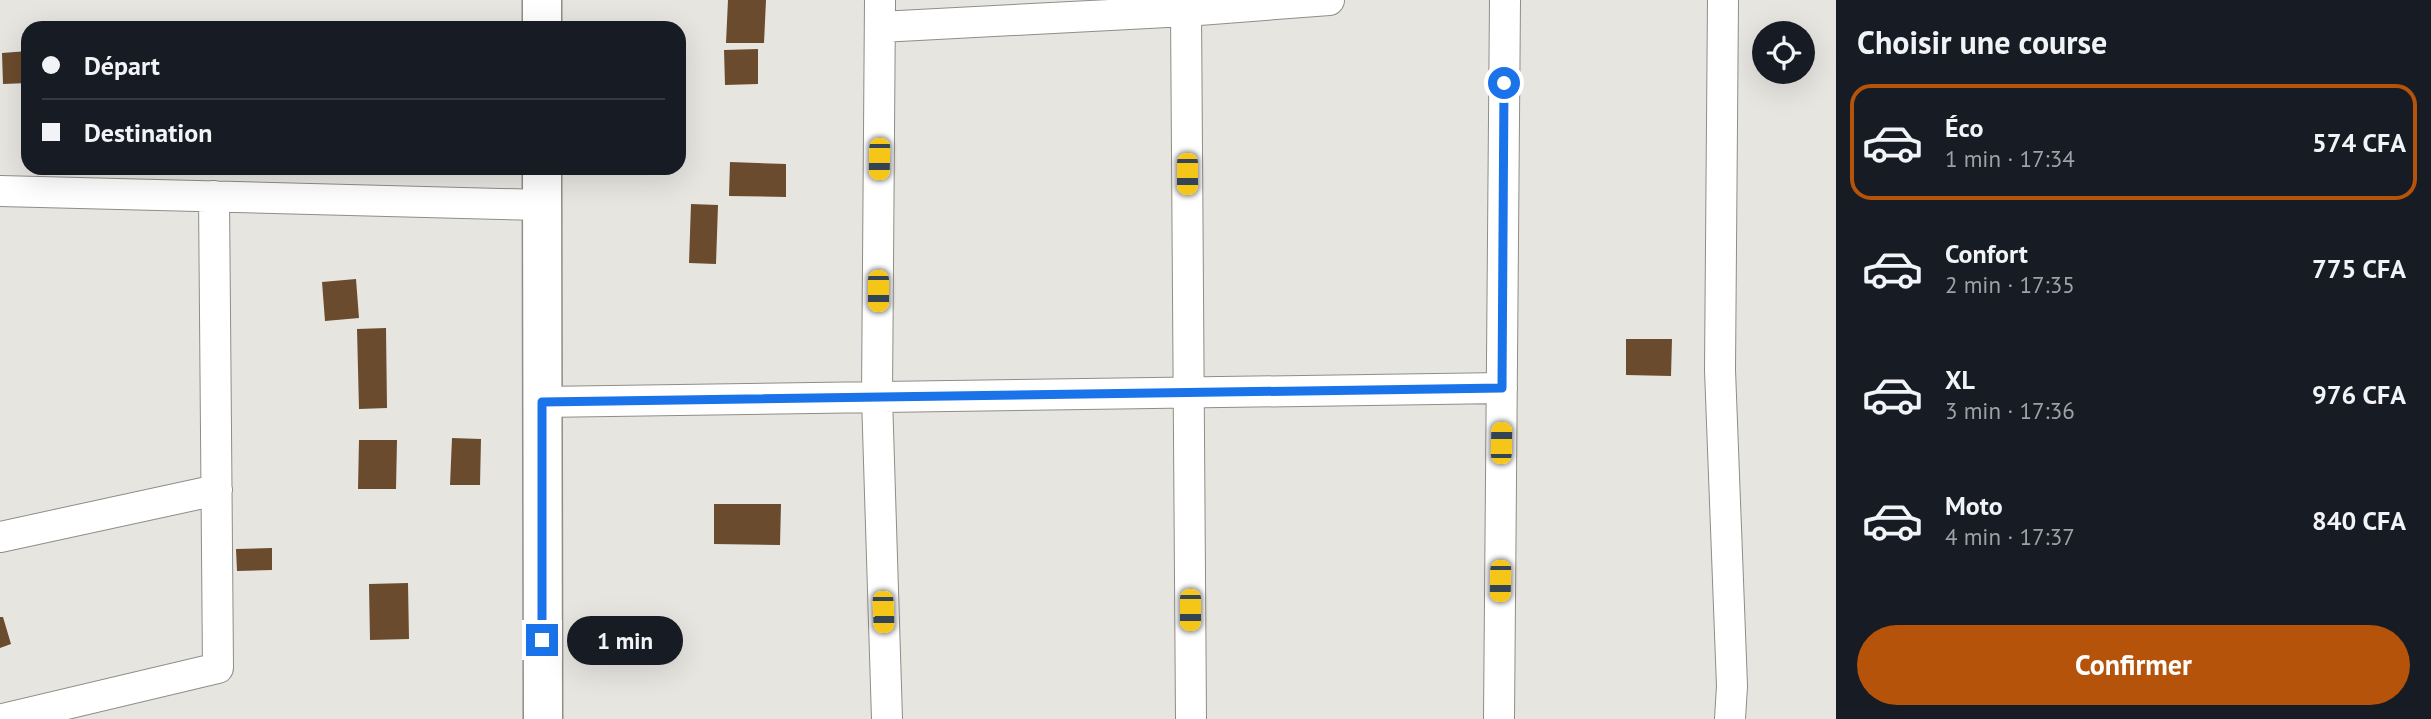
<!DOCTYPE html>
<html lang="fr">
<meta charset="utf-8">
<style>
body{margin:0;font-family:"PT Sans",sans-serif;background:#242831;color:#f1f3f6;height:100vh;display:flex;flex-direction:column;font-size:26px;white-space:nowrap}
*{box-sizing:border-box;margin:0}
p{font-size:23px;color:#9ea1a6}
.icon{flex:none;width:38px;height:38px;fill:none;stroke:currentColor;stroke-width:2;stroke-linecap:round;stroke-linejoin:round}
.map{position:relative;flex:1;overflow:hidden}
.panel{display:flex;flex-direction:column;background:#171b24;width:595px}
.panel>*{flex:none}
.banner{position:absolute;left:21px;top:21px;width:665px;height:154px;border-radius:21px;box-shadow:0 7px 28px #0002;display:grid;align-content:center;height:154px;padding:0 21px;background:#171b24}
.fabs{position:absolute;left:1752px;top:21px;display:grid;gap:14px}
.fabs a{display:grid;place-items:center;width:63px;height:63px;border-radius:50%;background:#171b24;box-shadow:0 7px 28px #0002;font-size:35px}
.end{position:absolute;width:32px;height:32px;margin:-16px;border:9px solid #1a73e8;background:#fff;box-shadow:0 0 0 4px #fff}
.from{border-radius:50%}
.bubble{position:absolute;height:49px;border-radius:24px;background:#171b24;box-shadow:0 7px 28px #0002;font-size:23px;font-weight:700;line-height:49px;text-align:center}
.car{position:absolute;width:21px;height:42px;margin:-21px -10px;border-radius:9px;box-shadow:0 0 5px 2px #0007;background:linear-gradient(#f5c518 24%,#345 0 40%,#f5c518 0 76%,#345 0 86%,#f5c518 0)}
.banner b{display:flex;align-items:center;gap:24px;height:66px;font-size:26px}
.banner b+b{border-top:2px solid #363941}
.banner i{width:18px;height:18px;background:#f1f3f6}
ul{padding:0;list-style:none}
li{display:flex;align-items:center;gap:21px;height:116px;margin:0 14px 10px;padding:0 7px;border:4px solid transparent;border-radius:21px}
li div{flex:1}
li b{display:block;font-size:26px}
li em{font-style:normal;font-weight:700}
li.active{border-color:#b45309}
li>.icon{width:63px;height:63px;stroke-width:1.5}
h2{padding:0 21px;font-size:32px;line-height:84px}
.button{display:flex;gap:14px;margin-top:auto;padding:14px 21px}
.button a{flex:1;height:80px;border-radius:42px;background:#b45309;color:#fff;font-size:28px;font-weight:700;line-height:80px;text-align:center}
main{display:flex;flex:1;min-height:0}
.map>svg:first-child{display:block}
.building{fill:#6b4b2d}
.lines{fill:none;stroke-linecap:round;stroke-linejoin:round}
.minor-casing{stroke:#8f8d88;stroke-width:32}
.tertiary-casing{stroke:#8f8d88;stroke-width:41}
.minor{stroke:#fff;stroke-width:30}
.tertiary{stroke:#fff;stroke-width:38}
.route{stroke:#1a73e8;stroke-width:9}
</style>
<main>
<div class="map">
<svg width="1836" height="719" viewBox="0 0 1836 719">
<rect width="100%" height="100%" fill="#e7e5e0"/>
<path class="building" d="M728 0H766L764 43H726Z
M758 49V84L725 85 724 50Z
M28 51V83L3 84 2 53Z
M730 162 786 164V197L729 196Z
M691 204 718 205 716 264 689 263Z
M356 279 359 318 325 321 322 282Z
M386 328 387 408 359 409 357 329Z
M1626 339H1672L1671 376 1626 375Z
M452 438 481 439 480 485H450Z
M359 440H397L396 489H358Z
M714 504H781L780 545 714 544Z
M272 548V570L237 571 236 549Z
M408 583 409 639 370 640 369 584Z
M0 617H3L11 644 0 648Z"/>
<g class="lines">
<g class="minor-casing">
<path id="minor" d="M880 0 877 397 887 719
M1189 0 1186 11 1191 719
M1723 0 1720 370 1732 686 1730 719
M880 27 1186 11 1329 0
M0 191 542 205
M542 402 1502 388
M0 537 217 490
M3 719 218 668 214 196
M1499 719 1505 0"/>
</g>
<g class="tertiary-casing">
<path id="tertiary" d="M542 0V28
M542 168 543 719"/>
</g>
<use href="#minor" class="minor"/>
<use href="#tertiary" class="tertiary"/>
</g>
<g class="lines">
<path class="route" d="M542 640V402L1502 388 1504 83"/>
</g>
</svg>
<div class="fabs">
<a><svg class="icon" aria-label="locate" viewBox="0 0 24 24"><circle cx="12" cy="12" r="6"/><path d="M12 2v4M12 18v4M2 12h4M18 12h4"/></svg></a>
</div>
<i class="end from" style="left:1504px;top:83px"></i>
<i class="end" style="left:542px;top:640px"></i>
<div class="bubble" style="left:567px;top:616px;width:116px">1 min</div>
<i class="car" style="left:879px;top:159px;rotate:181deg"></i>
<i class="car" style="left:1187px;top:174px;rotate:180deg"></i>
<i class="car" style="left:878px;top:291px;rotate:180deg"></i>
<i class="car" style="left:1501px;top:443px;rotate:1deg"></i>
<i class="car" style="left:1500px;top:581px;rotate:181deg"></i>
<i class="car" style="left:1190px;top:610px;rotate:180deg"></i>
<i class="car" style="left:883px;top:612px;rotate:178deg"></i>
<div class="banner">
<b><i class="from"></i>Départ</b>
<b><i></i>Destination</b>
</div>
</div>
<section class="panel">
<h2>Choisir une course</h2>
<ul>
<li class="active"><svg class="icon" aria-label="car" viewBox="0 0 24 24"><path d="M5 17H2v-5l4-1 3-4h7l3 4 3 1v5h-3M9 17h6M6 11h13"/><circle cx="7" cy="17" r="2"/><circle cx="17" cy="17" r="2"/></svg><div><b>Éco</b><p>1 min · 17:34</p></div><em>574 CFA</em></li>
<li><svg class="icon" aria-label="car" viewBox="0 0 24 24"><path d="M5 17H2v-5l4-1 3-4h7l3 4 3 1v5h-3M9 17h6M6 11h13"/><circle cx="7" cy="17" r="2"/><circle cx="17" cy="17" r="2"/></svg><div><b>Confort</b><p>2 min · 17:35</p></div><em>775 CFA</em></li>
<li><svg class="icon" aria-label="car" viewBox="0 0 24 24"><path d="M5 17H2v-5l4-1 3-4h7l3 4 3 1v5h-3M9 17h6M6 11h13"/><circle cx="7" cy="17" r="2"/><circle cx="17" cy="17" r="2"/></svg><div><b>XL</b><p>3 min · 17:36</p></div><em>976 CFA</em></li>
<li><svg class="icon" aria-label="car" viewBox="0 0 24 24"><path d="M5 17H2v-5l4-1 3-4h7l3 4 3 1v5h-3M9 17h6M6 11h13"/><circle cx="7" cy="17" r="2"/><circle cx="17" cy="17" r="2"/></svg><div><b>Moto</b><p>4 min · 17:37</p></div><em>840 CFA</em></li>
</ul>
<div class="button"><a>Confirmer</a></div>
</section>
</main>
